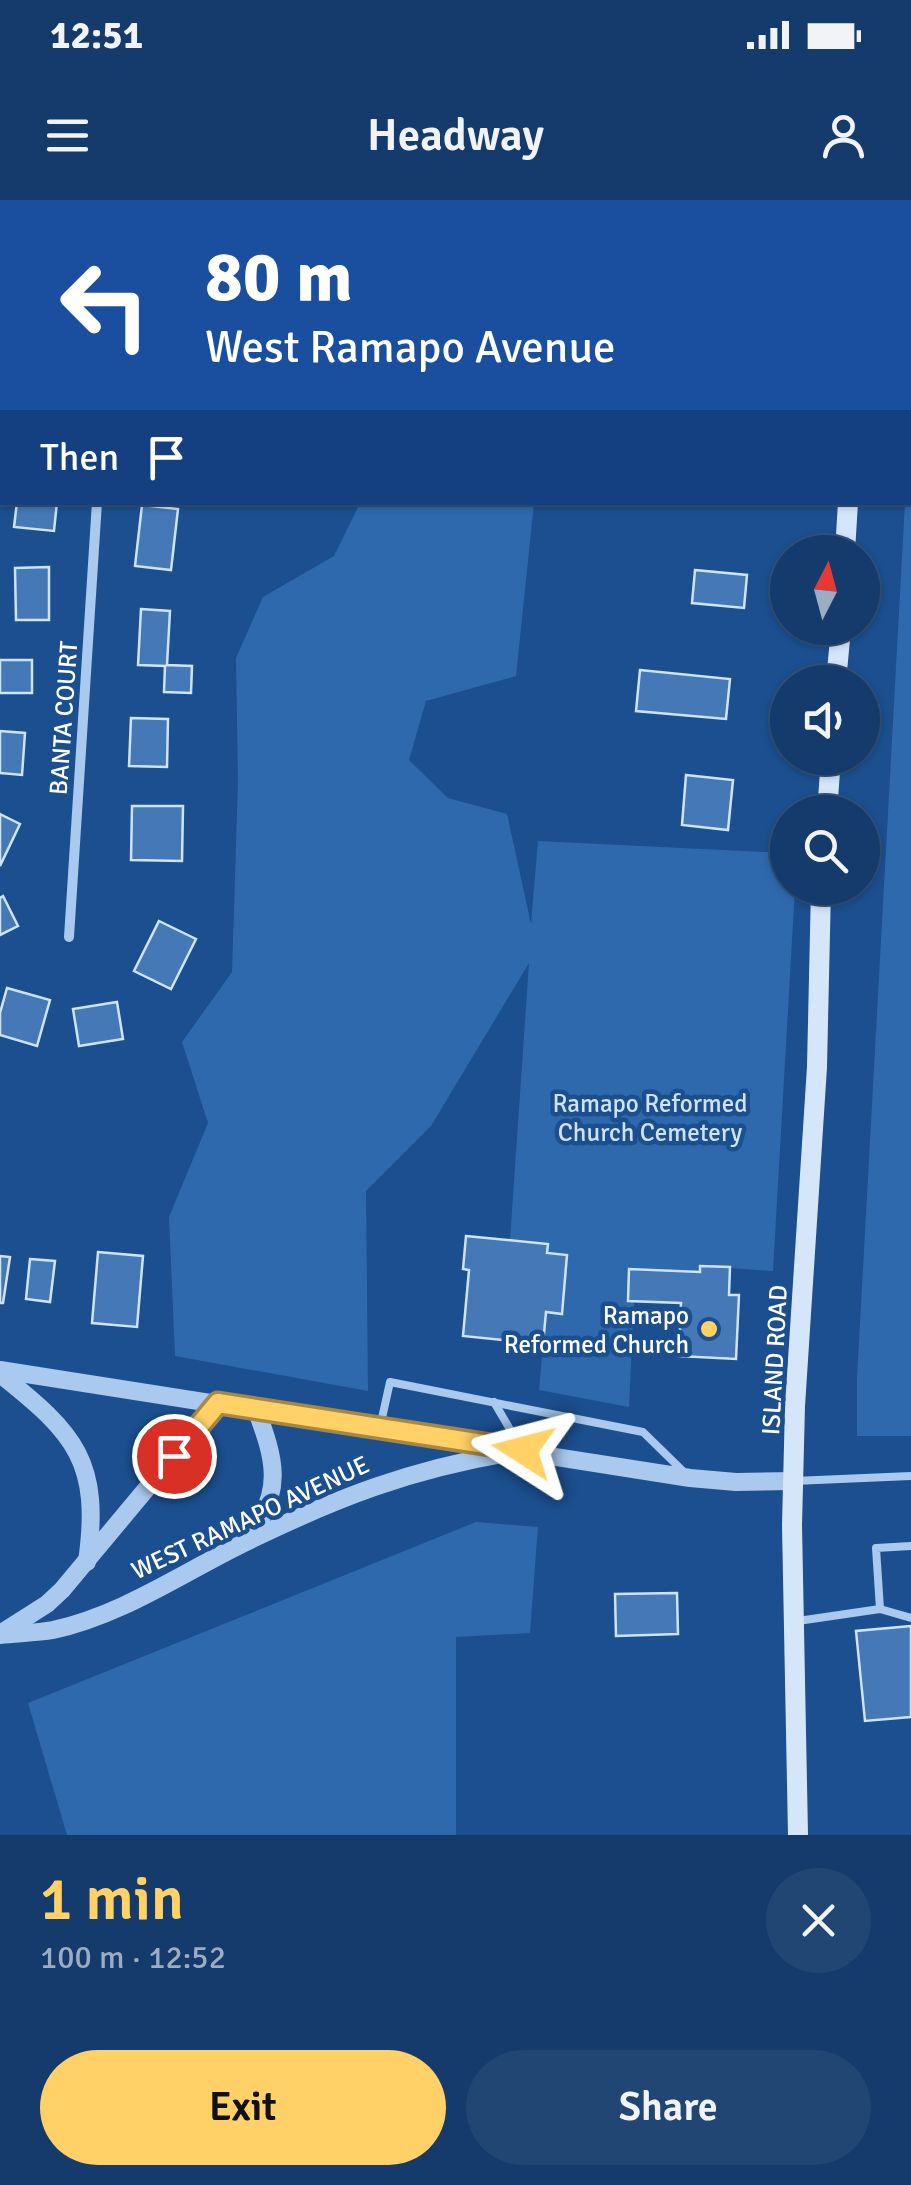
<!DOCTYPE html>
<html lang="en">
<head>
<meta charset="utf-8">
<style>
  body { margin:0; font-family:Signika,sans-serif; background:#214673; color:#f1f3f6; height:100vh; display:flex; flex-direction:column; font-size:38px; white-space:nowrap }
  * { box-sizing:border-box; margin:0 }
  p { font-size:32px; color:#9dadc1 }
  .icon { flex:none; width:55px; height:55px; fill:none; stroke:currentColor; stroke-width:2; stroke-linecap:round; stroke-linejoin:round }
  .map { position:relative; height:1635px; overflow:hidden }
  .details { display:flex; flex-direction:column; background:#143b6b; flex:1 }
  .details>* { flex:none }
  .banner { position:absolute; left:0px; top:0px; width:912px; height:305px; box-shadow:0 2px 8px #0004,0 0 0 2px #33557e; background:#1a4fa0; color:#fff; overflow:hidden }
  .needle { width:65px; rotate:6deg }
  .controls { position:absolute; left:770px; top:335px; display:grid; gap:20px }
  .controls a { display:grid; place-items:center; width:110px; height:110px; border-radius:50%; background:#143b6b; box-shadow:0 2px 8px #0004,0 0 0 2px #33557e; font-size:50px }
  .pin { position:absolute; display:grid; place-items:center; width:85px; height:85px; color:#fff; margin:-42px; border:5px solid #fff; border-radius:50%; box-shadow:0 2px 10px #0007 }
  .me { position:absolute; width:110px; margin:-55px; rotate:279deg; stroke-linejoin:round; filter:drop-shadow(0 0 8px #0008) }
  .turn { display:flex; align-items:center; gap:35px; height:210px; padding:0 40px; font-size:45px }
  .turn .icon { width:130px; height:130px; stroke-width:2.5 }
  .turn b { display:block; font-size:70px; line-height:85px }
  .then { display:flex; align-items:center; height:95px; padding:0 40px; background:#0003; gap:20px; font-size:38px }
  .round { display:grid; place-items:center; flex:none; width:105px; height:105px; border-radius:52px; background:#214673 }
  .overview { display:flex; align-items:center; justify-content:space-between; height:170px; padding:0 40px }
  h1 { font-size:60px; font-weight:600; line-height:75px; color:#ffd166 }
  .primary-button { display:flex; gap:20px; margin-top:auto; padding:20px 40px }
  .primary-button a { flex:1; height:115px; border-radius:60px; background:#ffd166; color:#111; font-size:40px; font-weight:600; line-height:115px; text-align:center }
  .primary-button a+a { background:#214673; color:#f1f3f6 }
  .status { display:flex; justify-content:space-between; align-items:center; height:70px; padding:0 50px; background:#143b6b; direction:ltr }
  .status svg { height:28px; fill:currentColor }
  header { display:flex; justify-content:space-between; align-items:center; height:130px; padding:0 40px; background:#143b6b; font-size:45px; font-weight:600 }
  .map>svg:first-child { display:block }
  .green { fill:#2e69ad }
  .building { fill:#4478b7; stroke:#cfe3fa; stroke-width:2.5 }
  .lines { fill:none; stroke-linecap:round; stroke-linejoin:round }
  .service { stroke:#a9c9ee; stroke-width:8 }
  .minor { stroke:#a9c9ee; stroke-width:10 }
  .tertiary { stroke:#a9c9ee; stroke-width:18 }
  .secondary { stroke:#d6e6fa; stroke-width:20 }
  .route-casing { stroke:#a68842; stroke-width:25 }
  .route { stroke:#ffd166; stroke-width:18 }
  .poi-dot { fill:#ffd166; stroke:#1b4f8f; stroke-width:4 }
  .labels { text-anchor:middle; stroke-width:9; stroke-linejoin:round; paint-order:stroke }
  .street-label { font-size:25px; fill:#fff; stroke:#1b4f8f }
  .park-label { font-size:25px; fill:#cfe3fa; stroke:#1b4f8f }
  .poi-label { font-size:25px; fill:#fff; stroke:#1b4f8f; text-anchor:end }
</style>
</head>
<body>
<div class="status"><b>12:51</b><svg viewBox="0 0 49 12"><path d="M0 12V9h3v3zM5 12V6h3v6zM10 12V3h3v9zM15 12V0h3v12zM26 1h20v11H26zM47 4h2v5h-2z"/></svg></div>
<header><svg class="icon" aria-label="menu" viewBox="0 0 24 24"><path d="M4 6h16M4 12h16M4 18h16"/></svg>Headway<svg class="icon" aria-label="person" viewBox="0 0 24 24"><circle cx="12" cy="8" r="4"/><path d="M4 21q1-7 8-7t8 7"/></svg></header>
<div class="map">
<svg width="911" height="1635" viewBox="0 0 911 1635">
  <rect width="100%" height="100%" fill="#1b4f8f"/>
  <!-- green -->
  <g class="green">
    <path d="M911 201V1236H857V1178L905 303 910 302Z"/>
    <path d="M360 303H534L516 476 426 501 409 560 448 598 507 614 531 724 538 641 787 653 788 688H795L773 1071 701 1066 700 1072 629 1069 628 1100 634 1101 629 1207 539 1190 546 1112 562 1113 567 1056 547 1053V1044L510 1040 529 763 431 926 366 991 368 1191 175 1156 169 1017 208 923 182 842 232 772 238 582 236 458 263 397 334 356Z"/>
    <path d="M476 1322 538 1327 530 1433 456 1437V1635H67L28 1503Z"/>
  </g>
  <!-- building -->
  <g class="building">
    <path d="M17 302H57L54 331 14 327Z"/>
    <path d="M142 305 178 309 171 370 135 366Z"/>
    <path d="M49 367V420H16L15 368Z"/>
    <path d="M695 370 747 375 744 408 692 403Z"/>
    <path d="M141 409 170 411 167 465 192 466 191 493 164 492 165 466 138 465Z"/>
    <rect x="0" y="460" width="32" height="33"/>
    <path d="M640 470 730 479 726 519 636 511Z"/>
    <path d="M131 518 168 519 167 567 129 566Z"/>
    <path d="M0 531 25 533 22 575 0 573Z"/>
    <path d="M686 575 733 580 728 630 682 625Z"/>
    <path d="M132 606H183L182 661 131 660Z"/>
    <path d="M0 614 20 624 0 666Z"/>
    <path d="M3 696 18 726 0 735V698Z"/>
    <path d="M159 721 196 739 171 789 134 771Z"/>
    <path d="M7 788 50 800 37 846 0 835V813Z"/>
    <path d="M117 802 123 839 79 846 73 809Z"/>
    <path d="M466 1036 548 1044 547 1053 567 1055 562 1114 546 1112 543 1144 463 1136 469 1070 463 1069Z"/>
    <path d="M98 1052 143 1056 137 1127 92 1123Z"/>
    <path d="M0 1056 10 1057 3 1103H0Z"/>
    <path d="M30 1059 55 1061 50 1102 26 1099Z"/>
    <path d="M700 1066 730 1067 729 1095H739L736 1159 679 1156 681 1103 628 1101 629 1069 700 1072Z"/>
    <path d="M677 1393 678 1434 616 1436 615 1394Z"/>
    <path d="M911 1426V1517L865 1521 856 1431Z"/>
  </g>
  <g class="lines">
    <!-- service -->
    <g class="service">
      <path d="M494 1202 522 1250"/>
      <path d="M380 1227 390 1182 643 1232 687 1275"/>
      <path d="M794 1281 911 1276"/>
      <path d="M880 1409 876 1348 911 1346"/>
      <path d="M798 1421 880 1409 911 1418"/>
    </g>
    <!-- minor -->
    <g class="minor">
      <path d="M0 78 2 80"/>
      <path d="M69 737 97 302"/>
    </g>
    <!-- tertiary -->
    <g class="tertiary">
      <path d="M0 1170 690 1278 736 1282 794 1281"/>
      <path d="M0 1174C76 1234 101 1262 87 1362"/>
      <path d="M249 1338C284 1290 275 1260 256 1209"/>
      <path d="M0 1434 47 1404 62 1390 218 1203"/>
      <path d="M0 1435C17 1433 36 1433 53 1430 123 1415 185 1371 248 1341 339 1297 409 1270 508 1253"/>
    </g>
    <!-- secondary -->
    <g class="secondary">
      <path d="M866 2V0"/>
      <path d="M845 352 848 302"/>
      <path d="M836 482 841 428"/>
      <path d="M827 612 831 558"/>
      <path d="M798 1635 792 1325 795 1206 817 867 821 688"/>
    </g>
  </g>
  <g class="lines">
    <!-- route casing -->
    <g class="route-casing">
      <path id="route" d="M174 1256 218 1203 523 1250"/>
    </g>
    <!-- route -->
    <use href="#route" class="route"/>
  </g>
  <!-- markers -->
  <circle class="poi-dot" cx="709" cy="1129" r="10"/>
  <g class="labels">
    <!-- street labels -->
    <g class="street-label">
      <text transform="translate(63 518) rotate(-86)" y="9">BANTA COURT</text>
      <text transform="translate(774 1160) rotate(-87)" y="9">ISLAND ROAD</text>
      <text transform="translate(250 1317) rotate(-25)" y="9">WEST RAMAPO AVENUE</text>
    </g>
    <!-- park labels -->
    <g class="park-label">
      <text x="650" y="912">Ramapo Reformed<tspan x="650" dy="29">Church Cemetery</tspan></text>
    </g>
    <!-- poi labels -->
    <g class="poi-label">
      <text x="689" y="1124">Ramapo<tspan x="689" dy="29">Reformed Church</tspan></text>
    </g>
  </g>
</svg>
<div class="controls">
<a><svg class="needle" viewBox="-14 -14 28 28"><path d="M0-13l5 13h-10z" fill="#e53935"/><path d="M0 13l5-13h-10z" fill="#9dadc1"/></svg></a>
<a><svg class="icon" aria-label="sound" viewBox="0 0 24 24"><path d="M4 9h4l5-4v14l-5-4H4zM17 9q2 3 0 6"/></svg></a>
<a><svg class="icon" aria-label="search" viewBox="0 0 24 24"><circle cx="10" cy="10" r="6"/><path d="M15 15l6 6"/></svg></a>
</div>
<div class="pin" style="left:174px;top:1256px;background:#d93025"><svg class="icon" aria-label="arrive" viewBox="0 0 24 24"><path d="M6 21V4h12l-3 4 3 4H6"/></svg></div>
<svg class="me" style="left:523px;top:1250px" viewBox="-20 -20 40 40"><path d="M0-17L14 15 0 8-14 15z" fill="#ffd166" stroke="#fff" stroke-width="4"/></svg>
<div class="banner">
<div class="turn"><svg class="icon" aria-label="left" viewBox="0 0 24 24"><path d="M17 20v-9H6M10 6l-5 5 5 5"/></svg><div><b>80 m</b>West Ramapo Avenue</div></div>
<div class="then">Then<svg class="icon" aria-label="arrive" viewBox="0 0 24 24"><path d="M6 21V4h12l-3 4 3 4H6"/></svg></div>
</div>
</div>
<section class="details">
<div class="overview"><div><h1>1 min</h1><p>100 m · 12:52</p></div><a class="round"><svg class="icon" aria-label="close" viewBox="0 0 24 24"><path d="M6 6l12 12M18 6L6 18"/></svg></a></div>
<div class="primary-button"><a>Exit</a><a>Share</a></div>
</section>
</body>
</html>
